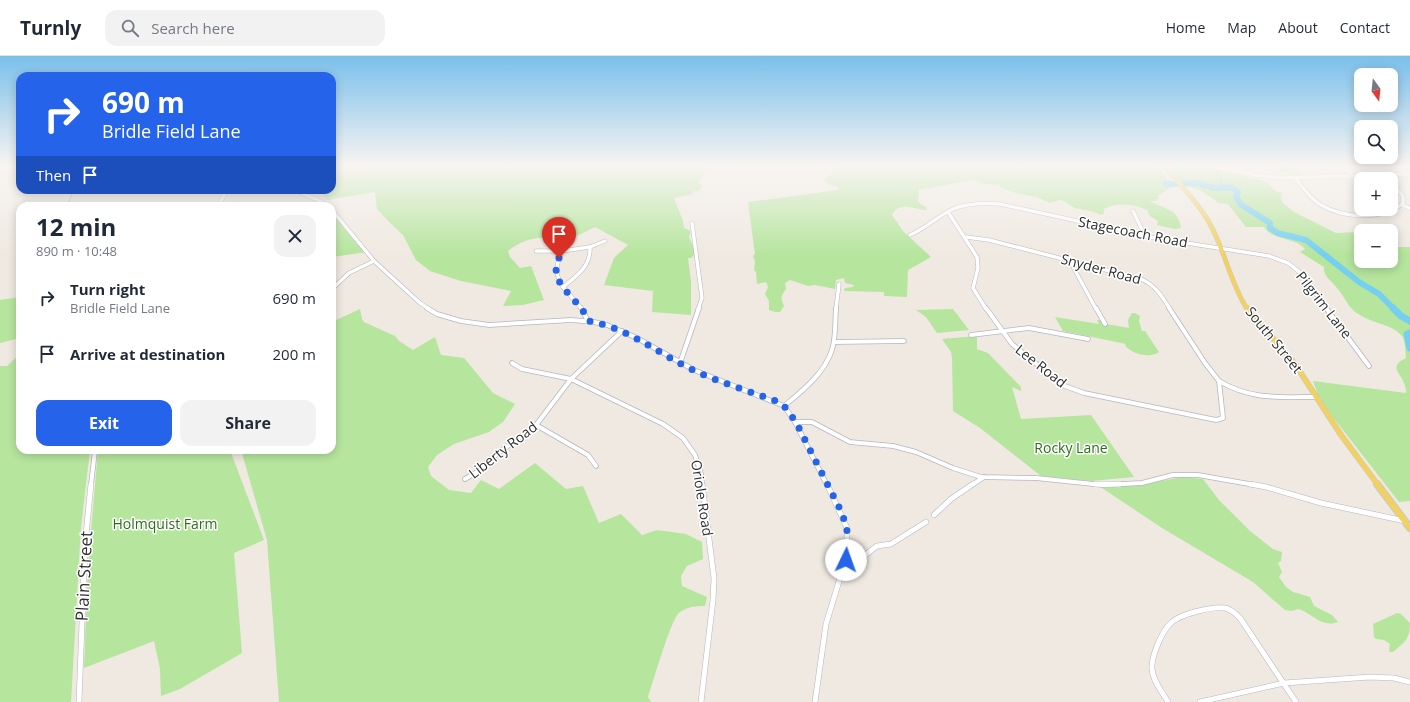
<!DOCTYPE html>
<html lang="en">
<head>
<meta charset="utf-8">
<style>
  body { margin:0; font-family:"Open Sans",sans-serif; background:#f2f2f3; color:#1f2937; height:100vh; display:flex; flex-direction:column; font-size:15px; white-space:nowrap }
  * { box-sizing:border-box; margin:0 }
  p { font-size:13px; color:#747a83 }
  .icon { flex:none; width:22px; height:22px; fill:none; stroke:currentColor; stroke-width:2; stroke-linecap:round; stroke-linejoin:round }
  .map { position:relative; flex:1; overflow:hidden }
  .details { position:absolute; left:16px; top:146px; width:320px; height:252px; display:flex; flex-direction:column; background:#fff; border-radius:12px; box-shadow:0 2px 10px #0003 }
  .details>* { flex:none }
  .guide { position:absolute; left:16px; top:16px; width:320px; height:122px; border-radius:12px; box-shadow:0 2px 10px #0003; background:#2563eb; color:#fff; overflow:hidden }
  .needle { width:26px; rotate:165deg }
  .controls { position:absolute; left:1354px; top:12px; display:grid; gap:8px }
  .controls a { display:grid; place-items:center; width:44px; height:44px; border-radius:8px; background:#fff; box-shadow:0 2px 10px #0003; font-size:20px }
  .pin { position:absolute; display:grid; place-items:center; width:34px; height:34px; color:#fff; margin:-41px -17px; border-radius:50% 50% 50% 0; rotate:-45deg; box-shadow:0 0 4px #0007 }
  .pin .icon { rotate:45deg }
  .me { position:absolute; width:44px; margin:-22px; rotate:3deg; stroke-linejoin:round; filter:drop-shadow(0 0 3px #0008) }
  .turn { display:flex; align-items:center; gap:14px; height:84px; padding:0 20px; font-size:18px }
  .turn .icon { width:52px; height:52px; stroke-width:2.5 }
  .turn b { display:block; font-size:28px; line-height:34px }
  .then { display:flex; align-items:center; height:38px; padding:0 20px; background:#0003; gap:8px; font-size:15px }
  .round { display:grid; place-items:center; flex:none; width:42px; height:42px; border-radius:12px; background:#f2f2f3 }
  .headline { display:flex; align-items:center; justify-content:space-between; height:68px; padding:0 20px }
  h1 { font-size:24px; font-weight:700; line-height:30px }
  .action { display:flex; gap:8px; margin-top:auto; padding:8px 20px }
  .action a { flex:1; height:46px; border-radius:12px; background:#2563eb; color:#fff; font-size:16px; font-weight:700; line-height:46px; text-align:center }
  .action a+a { background:#f2f2f3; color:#1f2937 }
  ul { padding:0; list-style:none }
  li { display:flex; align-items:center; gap:12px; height:56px; padding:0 20px }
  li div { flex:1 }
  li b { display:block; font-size:15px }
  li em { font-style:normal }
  header { display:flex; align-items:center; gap:24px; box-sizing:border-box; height:56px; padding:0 20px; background:#fff; border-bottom:1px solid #e0e1e3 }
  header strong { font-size:19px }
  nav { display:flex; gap:22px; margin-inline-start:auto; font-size:14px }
  .search { width:280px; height:36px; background:#f2f2f3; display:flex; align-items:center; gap:10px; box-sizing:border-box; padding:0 14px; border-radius:12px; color:#747a83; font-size:15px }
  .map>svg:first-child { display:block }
  .green { fill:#b6e59e }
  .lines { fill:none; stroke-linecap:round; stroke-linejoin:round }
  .stream { stroke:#75cff0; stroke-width:1 }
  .river-far1 { stroke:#75cff0; stroke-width:6 }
  .river { stroke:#75cff0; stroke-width:7 }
  .minor-far2-casing { stroke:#b4b7c1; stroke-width:4.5 }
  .minor-far1-casing { stroke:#b4b7c1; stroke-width:5.5 }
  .minor-casing { stroke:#b4b7c1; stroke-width:6 }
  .major-far2-casing { stroke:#c9c9c9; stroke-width:5 }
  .major-far1-casing { stroke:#c9c9c9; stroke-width:6 }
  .major-casing { stroke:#c9c9c9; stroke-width:8 }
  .minor-far2 { stroke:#fff; stroke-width:3.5 }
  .minor-far1 { stroke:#fff; stroke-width:4 }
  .minor { stroke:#fff; stroke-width:5 }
  .major-far2 { stroke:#f2d163; stroke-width:4 }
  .major-far1 { stroke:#f2d163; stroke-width:5 }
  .major { stroke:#f2d163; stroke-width:6 }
  .route { stroke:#2563eb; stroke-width:7; stroke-dasharray:0 12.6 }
  .labels { text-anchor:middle; stroke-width:3; stroke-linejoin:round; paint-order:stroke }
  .street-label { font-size:14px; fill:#2e2e2e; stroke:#fff }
  .park-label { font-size:14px; fill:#2c6e1b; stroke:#fff }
  .near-street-label { font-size:17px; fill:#2e2e2e; stroke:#fff }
</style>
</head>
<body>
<header>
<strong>Turnly</strong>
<div class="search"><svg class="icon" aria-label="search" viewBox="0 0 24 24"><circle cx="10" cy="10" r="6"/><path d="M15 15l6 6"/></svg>Search here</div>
<nav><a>Home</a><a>Map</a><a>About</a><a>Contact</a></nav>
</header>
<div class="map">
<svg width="1410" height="646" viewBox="0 0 1410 646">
  <rect width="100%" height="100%" fill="#efe9e1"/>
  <!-- green -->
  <g class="green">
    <path d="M332 109H708L699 126 702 131 699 135H694L692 138 674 142 683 165 684 172 691 175 689 181 696 197 691 202H688L691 226V259L652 256 653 235 604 229 614 202 628 189 595 171C588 174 579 180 571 181 545 183 531 177 508 195L510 201 520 212 531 210 544 244 523 249 503 250 511 235 461 225 430 215 416 204 403 179 388 165 377 153 375 136 327 144 322 138 314 137V134H332Z"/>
    <path d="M840 109H1158L1159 113 1166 120 1167 123 1176 129H1169L1173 130 1158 140 1159 143H1156L1157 145H1150C1164 154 1178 151 1181 172L1175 173 1157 169 1158 165 1150 160 1147 154C1135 148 1115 146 1104 153V157L1102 159C1097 158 1094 155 1089 155 1080 153 1072 153 1065 145L1060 144 1050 147 1036 141 1016 137 1002 132 999 129 984 128 974 124 918 134 919 136 918 146 926 151 927 154C915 154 899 144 892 159L903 175 931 201 908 214 907 241 884 240V236L845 235 844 234 845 232 853 231 854 229 845 227 844 222 836 224 835 233 815 229 808 230 790 224 785 227 786 233C781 240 780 242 784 250L780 256H775L769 254V245L765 238 768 231 766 226 757 228 756 216 754 214 755 205 753 200 755 198 748 146 838 134 839 132 824 126 825 123 834 116 830 111Z"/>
    <path d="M1269 109H1293L1299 114 1306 119 1305 120C1292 120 1280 115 1269 109Z"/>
    <path d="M1179 111 1221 112 1222 114 1261 124 1267 126 1275 135 1282 137 1281 142 1283 147 1294 156 1336 177 1361 176V205H1391V190L1392 191H1410V445L1399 446 1329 356 1318 339 1313 325 1406 337C1407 319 1384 313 1406 302 1405 296 1406 284 1401 279 1391 268 1372 267 1360 259 1348 253 1345 240 1336 231 1331 225 1323 219 1324 211L1300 196 1305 193C1295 181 1273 185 1264 171H1246L1228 148 1219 147 1200 134 1183 129 1170 115 1172 112Z"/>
    <path d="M338 163 353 183 367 196 332 201V165Z"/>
    <path d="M20 241V282L0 287V244Z"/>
    <path d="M360 253 362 263 364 266 395 280 399 285 413 294 435 281 441 299 464 302 493 337 515 348 503 366 489 376 454 388 437 399 428 411 431 420 449 434 471 437 481 424 499 433 535 407 566 433 583 430 599 467 621 458 642 479 657 474 686 478 702 486 703 503 687 510 681 520 682 530 707 541 705 550C695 550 686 551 679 557 671 563 653 627 648 641L651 646H279L267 484 241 394H332V266Z"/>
    <path d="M953 253 969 274 937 277 926 261 916 254Z"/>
    <path d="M1132 257H1135L1140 260 1139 265 1142 275H1145L1159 296C1150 303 1131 298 1125 289L1126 288 1063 275 1055 261 1099 268 1097 264H1104L1106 268 1129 272 1128 264Z"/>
    <path d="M977 280V293L988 297 1021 331V335L1012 331 1021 363 1091 359 1134 421 1091 425 1041 420 980 372 953 355 952 302 951 296 942 283Z"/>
    <path d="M20 298V394H90L81 471 71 646H0V310H7Z"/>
    <path d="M98 394H230L264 484 234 497 242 597 180 633 161 640 160 613 154 585 84 612 88 510Z"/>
    <path d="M1182 421 1203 423 1219 444 1250 475 1273 493 1282 496 1281 505 1278 507 1282 516 1279 521 1286 531 1293 536 1310 541 1314 550 1332 559 1338 566C1322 572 1314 559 1299 553L1291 555 1285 554 1253 526 1162 472 1102 432 1146 428Z"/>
    <path d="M1397 557 1401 558 1410 567C1410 583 1405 586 1393 596H1390L1389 594 1390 588 1384 584 1376 583 1374 581 1373 568Z"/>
  </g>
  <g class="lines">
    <!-- stream -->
    <g class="stream">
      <path d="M1214 112 1221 122V128L1228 130"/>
      <path d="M67 150 74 134"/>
    </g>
    <!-- river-far1 -->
    <path class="river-far1" d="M1166 128 1197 127 1215 132 1232 131 1238 136 1236 140 1240 148 1270 167V172L1278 177 1306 184 1359 226 1379 238 1394 253"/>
    <!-- river -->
    <g class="river">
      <path d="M1393 252 1401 260 1410 265"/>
      <path d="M1410 277 1407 278 1410 292"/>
    </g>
    <!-- minor-far2 casing -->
    <g class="minor-far2-casing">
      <g id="minor-far2">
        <path d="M1208 109 1256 119 1281 122 1410 118"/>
        <path d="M1340 109 1353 120"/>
        <path d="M1295 122C1303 131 1310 143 1321 149 1343 162 1383 165 1403 147V140L1391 126"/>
        <path d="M294 134 320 145 327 150"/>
        <path d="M27 146 29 150"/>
        <path d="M1402 149 1410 152"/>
        <path d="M218 150 227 134"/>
        <path d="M332 154 374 205 420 247 429 253"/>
        <path d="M1133 155 1145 180"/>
        <path d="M948 156 977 201 978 212 973 232 986 253"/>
        <path d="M692 167 702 242 698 253"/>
        <path d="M910 179C926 172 938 160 953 153 968 147 984 147 1000 148L1155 182 1269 200 1288 207 1302 218 1327 253"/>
        <path d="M966 181 989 184 1141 223C1155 229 1162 240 1170 253"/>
        <path d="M590 191 605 185"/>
        <path d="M590 191C591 210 577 220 563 231 554 218 556 209 562 195Z"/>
        <path d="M536 195H562"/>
        <path d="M1070 205 1096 253"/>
        <path d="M563 231 582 253"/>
        <path d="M332 233 349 217 374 205"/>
        <path d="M836 253 839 228"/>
      </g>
    </g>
    <!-- minor-far1 casing -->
    <g class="minor-far1-casing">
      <g id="minor-far1">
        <path d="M427 252 437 258 461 265 489 269 571 264 594 266 607 269 637 282 694 314 784 350 795 366 827 429"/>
        <path d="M581 252 588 265"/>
        <path d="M986 252 1012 288 1062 329 1084 337 1216 364 1223 362 1219 325 1205 307 1169 252"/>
        <path d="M1096 252 1105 268"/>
        <path d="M1326 252 1369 310"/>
        <path d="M971 279 1029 272 1088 283"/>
        <path d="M834 286 904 285"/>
        <path d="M512 307 522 313 571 323 663 368 683 382 695 399 701 418 702 429"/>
        <path d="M680 307 699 252"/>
        <path d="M1219 325C1251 344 1280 341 1315 341"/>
        <path d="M784 350C802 335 824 318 832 294 836 281 835 266 836 252"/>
        <path d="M795 366H812L850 386 893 390 916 396 953 412 981 421 1036 422 1103 429 1142 427 1173 419H1198L1255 429"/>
        <path d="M536 369 588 399 596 410"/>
        <path d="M465 423 477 416 493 401 536 369 571 323 622 275"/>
        <path d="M91 429 95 394"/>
        <path d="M972 429 984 421"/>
      </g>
    </g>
    <!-- minor casing -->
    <g class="minor-casing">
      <g id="minor">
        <path d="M1095 428H1120"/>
        <path d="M1250 428 1266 431 1321 447 1405 465"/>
        <path d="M934 459 951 443 973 428"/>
        <path d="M846 503H860L877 490 891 488 926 466"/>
        <path d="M79 646 85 489 91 428"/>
        <path d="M701 646 713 544 714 522 702 428"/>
        <path d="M815 646 826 568 847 499V472L827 428"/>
        <path d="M1168 646C1162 636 1153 625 1152 613 1151 601 1162 574 1172 566 1181 558 1213 550 1225 552 1231 553 1236 558 1240 562L1296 646"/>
        <path d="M1200 646 1284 627 1370 621 1394 622 1410 626"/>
      </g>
    </g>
    <!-- major-far2 casing -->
    <g class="major-far2-casing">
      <path id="major-far2" d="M1164 109C1179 128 1198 146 1210 168 1225 195 1230 226 1247 253"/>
    </g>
    <!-- major-far1 casing -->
    <g class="major-far1-casing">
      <path id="major-far1" d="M1247 252 1295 308 1341 379 1378 429"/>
    </g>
    <!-- major casing -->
    <g class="major-casing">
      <path id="major" d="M1377 428 1410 472"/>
    </g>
    <!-- minor-far2 -->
    <use href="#minor-far2" class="minor-far2"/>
    <!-- minor-far1 -->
    <use href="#minor-far1" class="minor-far1"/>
    <!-- minor -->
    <use href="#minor" class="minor"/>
    <!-- major-far2 -->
    <use href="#major-far2" class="major-far2"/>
    <!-- major-far1 -->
    <use href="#major-far1" class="major-far1"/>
    <!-- major -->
    <use href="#major" class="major"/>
  </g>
  <!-- sky -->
  <linearGradient id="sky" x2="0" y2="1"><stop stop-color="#7abfeb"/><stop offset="0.55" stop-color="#f8f5f2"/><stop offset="1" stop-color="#f8f5f2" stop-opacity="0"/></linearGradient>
  <rect width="1410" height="199" fill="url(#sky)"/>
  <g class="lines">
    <!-- route -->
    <path class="route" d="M559 202C546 229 581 242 588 265 627 271 657 297 693 314 719 326 748 335 776 345L784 350 796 366 841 455 847 472 846 504"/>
  </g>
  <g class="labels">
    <!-- street labels -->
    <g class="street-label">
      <text transform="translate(1133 176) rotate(11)" y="5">Stagecoach Road</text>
      <text transform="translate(1101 213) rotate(15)" y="5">Snyder Road</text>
      <text transform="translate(1324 249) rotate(52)" y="5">Pilgrim Lane</text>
      <text transform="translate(1274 284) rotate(51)" y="5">South Street</text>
      <text transform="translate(1041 310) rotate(38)" y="5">Lee Road</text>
      <text transform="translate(503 394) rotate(-38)" y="5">Liberty Road</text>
      <text transform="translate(702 442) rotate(81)" y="5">Oriole Road</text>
    </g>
    <!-- park labels -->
    <g class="park-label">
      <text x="1071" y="397">Rocky Lane</text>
      <text x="165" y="473">Holmquist Farm</text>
    </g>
    <!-- near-street labels -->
    <g class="near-street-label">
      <text transform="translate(84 520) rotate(-87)" y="6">Plain Street</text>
    </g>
  </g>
</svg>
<div class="controls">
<a><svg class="needle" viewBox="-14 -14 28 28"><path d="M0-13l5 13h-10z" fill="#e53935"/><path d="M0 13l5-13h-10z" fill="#747a83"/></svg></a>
<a><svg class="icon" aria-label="search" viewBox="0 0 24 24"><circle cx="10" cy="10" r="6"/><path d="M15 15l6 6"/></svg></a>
<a>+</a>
<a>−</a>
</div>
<div class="pin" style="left:559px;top:202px;background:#d93025"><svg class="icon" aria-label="arrive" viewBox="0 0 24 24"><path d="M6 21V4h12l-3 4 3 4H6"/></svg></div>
<svg class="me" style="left:846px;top:504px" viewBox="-20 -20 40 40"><circle r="19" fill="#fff"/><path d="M0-13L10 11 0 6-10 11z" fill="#2563eb"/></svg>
<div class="guide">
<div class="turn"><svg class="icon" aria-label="right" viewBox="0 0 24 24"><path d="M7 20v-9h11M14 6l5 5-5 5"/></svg><div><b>690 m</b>Bridle Field Lane</div></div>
<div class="then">Then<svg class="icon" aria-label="arrive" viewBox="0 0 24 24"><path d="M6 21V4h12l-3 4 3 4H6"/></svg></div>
</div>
<section class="details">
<div class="headline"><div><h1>12 min</h1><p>890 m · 10:48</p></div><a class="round"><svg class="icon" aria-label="close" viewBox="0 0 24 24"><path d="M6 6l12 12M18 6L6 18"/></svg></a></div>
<ul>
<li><svg class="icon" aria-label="right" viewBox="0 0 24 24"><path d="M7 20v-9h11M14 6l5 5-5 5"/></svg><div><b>Turn right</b><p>Bridle Field Lane</p></div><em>690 m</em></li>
<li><svg class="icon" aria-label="arrive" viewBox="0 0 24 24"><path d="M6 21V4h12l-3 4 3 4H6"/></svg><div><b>Arrive at destination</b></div><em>200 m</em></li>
</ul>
<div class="action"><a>Exit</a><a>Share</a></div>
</section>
</div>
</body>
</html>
